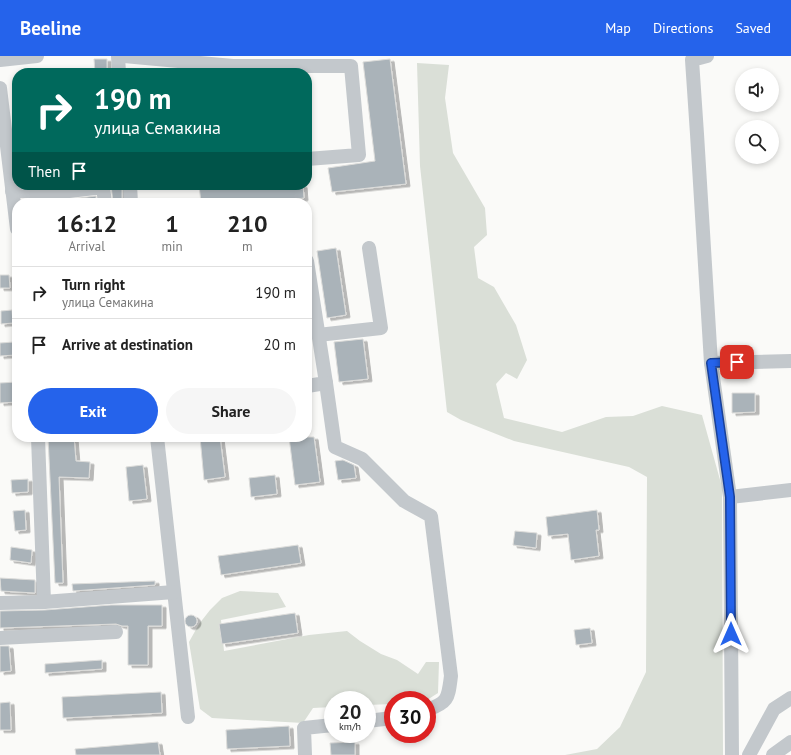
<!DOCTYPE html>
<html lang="en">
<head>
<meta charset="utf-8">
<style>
  body { margin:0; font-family:"PT Sans",sans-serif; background:#f6f6f6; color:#222; height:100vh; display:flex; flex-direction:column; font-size:15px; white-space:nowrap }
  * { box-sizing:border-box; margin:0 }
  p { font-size:13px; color:#767676 }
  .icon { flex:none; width:22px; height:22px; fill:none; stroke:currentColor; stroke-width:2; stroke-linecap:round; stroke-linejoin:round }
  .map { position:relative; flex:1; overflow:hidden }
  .details { position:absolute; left:12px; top:142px; width:300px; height:244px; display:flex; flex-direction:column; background:#fff; border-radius:16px; box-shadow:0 2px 6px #0003 }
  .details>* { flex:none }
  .banner { position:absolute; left:12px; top:12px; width:300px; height:122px; border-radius:16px; box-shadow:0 2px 6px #0003; background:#00695c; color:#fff; overflow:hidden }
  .controls { position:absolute; left:735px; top:12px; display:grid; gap:8px }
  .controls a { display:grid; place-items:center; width:44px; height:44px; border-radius:50%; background:#fff; box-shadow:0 2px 6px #0003; font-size:20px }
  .speed { position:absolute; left:324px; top:635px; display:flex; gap:8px; font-size:20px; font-weight:700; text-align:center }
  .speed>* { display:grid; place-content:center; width:52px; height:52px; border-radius:50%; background:#fff; box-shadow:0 2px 6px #0003; line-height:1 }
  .speed small { font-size:10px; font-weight:400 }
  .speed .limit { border:6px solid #d22; background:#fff; color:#111 }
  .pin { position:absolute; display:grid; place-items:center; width:34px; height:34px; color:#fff; margin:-17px; border-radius:8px; box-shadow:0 2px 6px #0006 }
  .me { position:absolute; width:44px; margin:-22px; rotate:0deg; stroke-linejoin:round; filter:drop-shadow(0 0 3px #0008) }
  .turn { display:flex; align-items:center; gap:14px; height:84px; padding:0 16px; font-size:18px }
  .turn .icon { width:52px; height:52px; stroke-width:2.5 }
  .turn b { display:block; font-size:28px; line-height:34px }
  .then { display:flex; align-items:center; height:38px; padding:0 16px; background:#0003; gap:8px; font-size:15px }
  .eta { display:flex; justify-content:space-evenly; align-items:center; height:68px; text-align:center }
  .eta b { font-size:24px; font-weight:600; line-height:28px }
  .cta { display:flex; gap:8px; margin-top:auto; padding:8px 16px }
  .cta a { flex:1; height:46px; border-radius:24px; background:#2563eb; color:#fff; font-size:16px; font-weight:600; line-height:46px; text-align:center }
  .cta a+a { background:#f6f6f6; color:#222 }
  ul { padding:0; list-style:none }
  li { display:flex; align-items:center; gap:12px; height:52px; padding:0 16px; border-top:1px solid #e0e0e0 }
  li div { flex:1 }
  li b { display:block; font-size:15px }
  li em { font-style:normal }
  header { display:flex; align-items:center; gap:24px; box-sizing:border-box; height:56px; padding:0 20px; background:#2563eb; color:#fff }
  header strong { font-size:19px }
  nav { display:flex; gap:22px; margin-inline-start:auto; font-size:14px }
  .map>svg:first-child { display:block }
  .green { fill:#dadfd7 }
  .building { fill:#aab3b9; stroke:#dcdcda; filter:url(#shadow) }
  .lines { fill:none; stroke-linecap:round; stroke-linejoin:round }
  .minor { stroke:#c3c8cc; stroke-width:14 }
  .route-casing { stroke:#184099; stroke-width:10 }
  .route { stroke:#2563eb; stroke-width:7 }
</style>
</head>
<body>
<header>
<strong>Beeline</strong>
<nav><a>Map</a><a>Directions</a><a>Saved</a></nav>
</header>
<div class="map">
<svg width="791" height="699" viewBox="0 0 791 699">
  <defs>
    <filter id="shadow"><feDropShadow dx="4" dy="2.5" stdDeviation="0" flood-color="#0004"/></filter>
  </defs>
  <rect width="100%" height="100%" fill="#fafaf8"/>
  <!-- green -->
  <g class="green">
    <path d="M417 7 449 9 445 42 453 97 485 152 487 179 474 191 478 222 494 231 516 269 527 304 517 323 506 317 496 328 504 362 562 376 606 361 633 360 662 350 702 359 722 431 723 699H565L597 693 620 671 646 616 647 421 629 411 514 385 461 364 447 356 420 110Z"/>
    <path d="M240 535 278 537 286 551 221 564 224 595 309 579 347 575 360 585 381 598 397 604 418 618 426 606H439L438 637 427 644H393V648L367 649V644H333V651L313 652 303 667 212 662 200 653 189 586 199 568 210 554 222 542Z"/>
  </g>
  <!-- building -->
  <g class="building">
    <path d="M94 3H107V17H95Z"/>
    <path d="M390 3 406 128 332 136 328 112 375 105 363 6Z"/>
    <path d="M111 129H122V147H113Z"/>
    <path d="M199 129H303L304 142 261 147H201Z"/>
    <path d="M96 140V147H72V143Z"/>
    <path d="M336 192 346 259 327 262 317 195Z"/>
    <path d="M0 219H9L10 232H0Z"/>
    <path d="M12 254 13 267 1 268V255Z"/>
    <path d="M363 283 368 323 339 326 334 286Z"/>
    <path d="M14 286 15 299 0 300V287Z"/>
    <path d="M17 326V346L0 347V327Z"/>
    <path d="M732 337H755V356L732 357Z"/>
    <path d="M48 381H74L76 405 90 406 89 422 59 421 63 527H55Z"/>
    <path d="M200 381H220L225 421 204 424Z"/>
    <path d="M289 381H314L320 426 295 429Z"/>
    <path d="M343 404 354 409 356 422 338 424 335 405Z"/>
    <path d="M143 409 147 443 129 445 126 411Z"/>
    <path d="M275 419 277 438 251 441 249 422Z"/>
    <path d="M28 423V436L12 437 11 424Z"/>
    <path d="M25 454 26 474 15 475 13 455Z"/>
    <path d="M597 454 599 474H596L599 500 571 504 568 478 548 480 546 461Z"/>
    <path d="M515 475 537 477 536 492 513 489Z"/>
    <path d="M298 489 301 507 221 519 218 500Z"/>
    <path d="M11 491 32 494 31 507 10 504Z"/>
    <path d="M0 522 35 524V537L1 535Z"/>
    <path d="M155 525V529L73 535 72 528Z"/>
    <path d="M111 549H162V570H148V609H128V570H122L116 568 0 572V555L45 554Z"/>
    <path d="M295 557 298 577 222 588 219 568Z"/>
    <circle cx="191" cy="565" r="6"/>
    <path d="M590 572 592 587 576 589 574 574Z"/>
    <path d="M0 590H9L11 615 0 616Z"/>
    <path d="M102 604V613L45 617V608Z"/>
    <path d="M161 636 162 657 63 662 62 641Z"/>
    <path d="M10 646 11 674H0V647Z"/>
    <path d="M289 670 290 690 227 693 226 674Z"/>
    <path d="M158 686 160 699H76L75 693Z"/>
    <path d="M355 686V699H331L330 687Z"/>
  </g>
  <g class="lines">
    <!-- minor -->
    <g class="minor">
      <path d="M118 0 119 17"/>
      <path d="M124 0 233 10H351L359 99 307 103"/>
      <path d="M707 0 692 4 697 78 711 307 730 441 732 699"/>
      <path d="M0 4 37 0"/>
      <path d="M0 32 17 173"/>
      <path d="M130 129 131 147"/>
      <path d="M12 135H69L103 131 105 147"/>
      <path d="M307 205 326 327 307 330"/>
      <path d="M318 279 381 272 369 192"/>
      <path d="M711 307 791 305"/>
      <path d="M326 327 335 391 362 403 404 445 431 460 451 620C448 642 449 646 427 654"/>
      <path d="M38 381 44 546"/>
      <path d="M157 381 188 661"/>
      <path d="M730 441 791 434"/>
      <path d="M0 547 44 546 174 536"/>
      <path d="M0 582 116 576"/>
      <path d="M367 665 393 662"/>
      <path d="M305 699 304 672 333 669"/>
      <path d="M749 699 774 653 791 642"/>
      <path d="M773 699 791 686"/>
    </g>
  </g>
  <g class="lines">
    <!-- route casing -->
    <g class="route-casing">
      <path id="route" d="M731 578 730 441 711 307 737 306"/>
    </g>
    <!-- route -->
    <use href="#route" class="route"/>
  </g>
</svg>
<div class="controls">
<a><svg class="icon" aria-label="sound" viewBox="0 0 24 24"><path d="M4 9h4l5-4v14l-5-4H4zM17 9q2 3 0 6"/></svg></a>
<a><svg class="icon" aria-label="search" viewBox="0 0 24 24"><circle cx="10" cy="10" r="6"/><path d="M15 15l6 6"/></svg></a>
</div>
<div class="speed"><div>20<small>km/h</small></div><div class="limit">30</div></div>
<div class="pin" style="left:737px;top:306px;background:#d93025"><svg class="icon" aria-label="arrive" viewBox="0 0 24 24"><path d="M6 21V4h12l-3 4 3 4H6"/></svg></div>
<svg class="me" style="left:731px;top:578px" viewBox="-20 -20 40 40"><path d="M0-17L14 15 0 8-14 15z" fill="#2563eb" stroke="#fff" stroke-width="4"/></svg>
<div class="banner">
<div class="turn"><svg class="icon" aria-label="right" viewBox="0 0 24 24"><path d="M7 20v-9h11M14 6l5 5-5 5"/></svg><div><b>190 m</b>улица Семакина</div></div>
<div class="then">Then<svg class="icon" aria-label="arrive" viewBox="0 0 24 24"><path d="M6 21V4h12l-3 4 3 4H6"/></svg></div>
</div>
<section class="details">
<div class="eta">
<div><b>16:12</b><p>Arrival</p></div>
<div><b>1</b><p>min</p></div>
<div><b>210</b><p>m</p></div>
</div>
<ul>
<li><svg class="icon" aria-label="right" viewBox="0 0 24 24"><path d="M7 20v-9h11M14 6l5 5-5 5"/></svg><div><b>Turn right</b><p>улица Семакина</p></div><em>190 m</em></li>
<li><svg class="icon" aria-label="arrive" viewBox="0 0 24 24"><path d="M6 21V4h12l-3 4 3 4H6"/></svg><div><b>Arrive at destination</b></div><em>20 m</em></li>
</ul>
<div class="cta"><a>Exit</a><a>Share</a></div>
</section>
</div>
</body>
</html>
